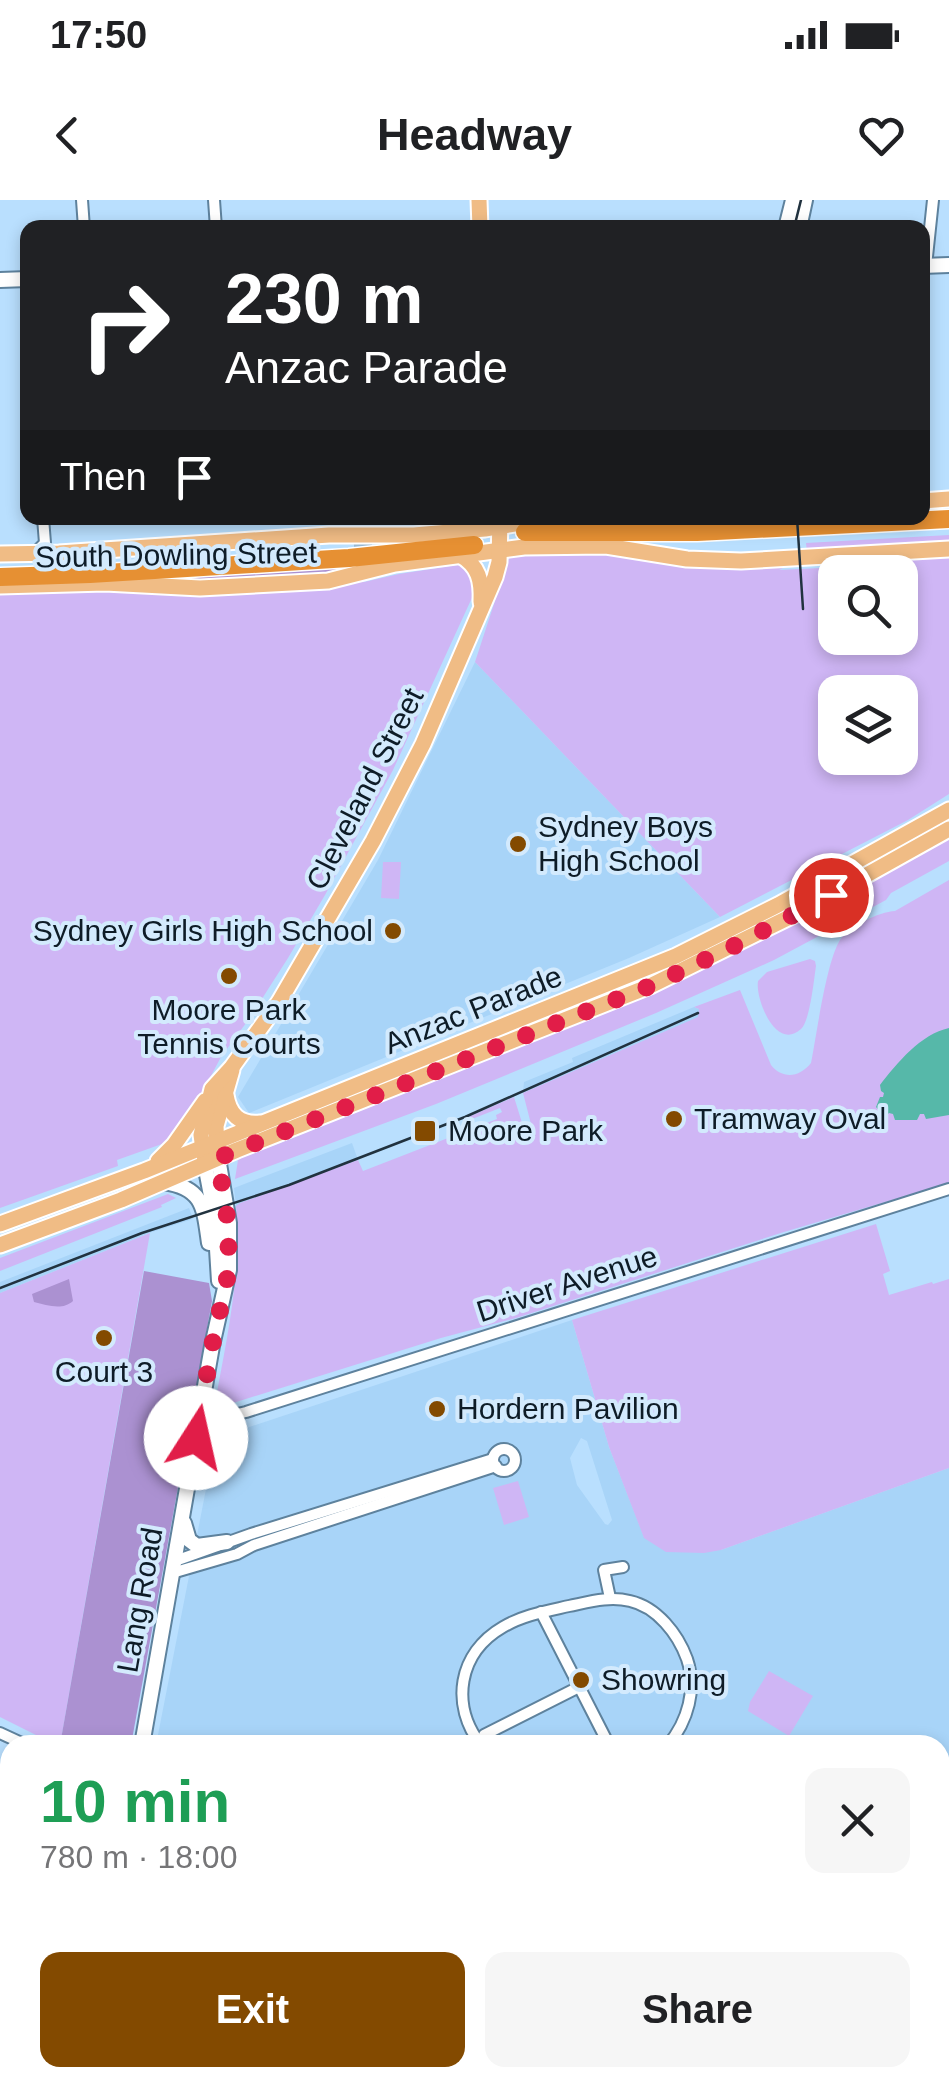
<!DOCTYPE html>
<html lang="en">
<head>
<meta charset="utf-8">
<style>
  body { margin:0; font-family:Helvetica,sans-serif; background:#f6f6f6; color:#202124; height:100vh; display:flex; flex-direction:column; font-size:38px; white-space:nowrap }
  * { box-sizing:border-box; margin:0 }
  p { font-size:32px; color:#757577 }
  .icon { flex:none; width:55px; height:55px; fill:none; stroke:currentColor; stroke-width:2; stroke-linecap:round; stroke-linejoin:round }
  .map { position:relative; flex:1; overflow:hidden }
  .side { position:absolute; left:0px; top:1535px; width:950px; height:352px; display:flex; flex-direction:column; background:#fff; border-radius:30px 30px 0 0; box-shadow:0 5px 15px #0003 }
  .side>* { flex:none }
  .top-card { position:absolute; left:20px; top:20px; width:910px; height:305px; border-radius:20px; box-shadow:0 5px 15px #0003; background:#202124; color:#fff; overflow:hidden }
  .tools { position:absolute; left:818px; top:355px; display:grid; gap:20px }
  .tools a { display:grid; place-items:center; width:100px; height:100px; border-radius:20px; background:#fff; box-shadow:0 5px 15px #0003; font-size:50px }
  .pin { position:absolute; display:grid; place-items:center; width:85px; height:85px; color:#fff; margin:-42px; border:5px solid #fff; border-radius:50%; box-shadow:0 2px 10px #0007 }
  .me { position:absolute; width:110px; margin:-55px; rotate:10deg; stroke-linejoin:round; filter:drop-shadow(0 0 8px #0008) }
  .turn { display:flex; align-items:center; gap:35px; height:210px; padding:0 40px; font-size:45px }
  .turn .icon { width:130px; height:130px; stroke-width:2.5 }
  .turn b { display:block; font-size:70px; line-height:85px }
  .then { display:flex; align-items:center; height:95px; padding:0 40px; background:#0003; gap:20px; font-size:38px }
  .round { display:grid; place-items:center; flex:none; width:105px; height:105px; border-radius:20px; background:#f6f6f6 }
  .summary { display:flex; align-items:center; justify-content:space-between; height:170px; padding:0 40px }
  h1 { font-size:60px; font-weight:800; line-height:75px; color:#1e9e55 }
  .button { display:flex; gap:20px; margin-top:auto; padding:20px 40px }
  .button a { flex:1; height:115px; border-radius:20px; background:#834a00; color:#fff; font-size:40px; font-weight:800; line-height:115px; text-align:center }
  .button a+a { background:#f6f6f6; color:#202124 }
  .status { display:flex; justify-content:space-between; align-items:center; height:70px; padding:0 50px; background:#fff; direction:ltr }
  .status svg { height:28px; fill:currentColor }
  header { display:flex; justify-content:space-between; align-items:center; height:130px; padding:0 40px; background:#fff; font-size:45px; font-weight:800 }
  .map>svg:first-child { display:block }
  .built { fill:#a8d4f8; fill-rule:evenodd }
  .green { fill:#cfb6f5; fill-rule:evenodd }
  .forest { fill:#ab91d1 }
  .water { fill:#56b8a9 }
  .lines { fill:none; stroke-linecap:round; stroke-linejoin:round }
  .highway-tunnel { stroke:#97b8d3; stroke-width:18; stroke-dasharray:18 9; stroke-linecap:butt }
  .street-casing { stroke:#5e829d; stroke-width:14 }
  .secondary-casing { stroke:#5e829d; stroke-width:18 }
  .primary-casing { stroke:#fff; stroke-width:19 }
  .highway-casing { stroke:#fff; stroke-width:21 }
  .street { stroke:#fff; stroke-width:10 }
  .secondary { stroke:#fff; stroke-width:14 }
  .primary { stroke:#f0bc85; stroke-width:15 }
  .highway { stroke:#e69033; stroke-width:18 }
  .tram { stroke:#21323f; stroke-width:2.5 }
  .route { stroke:#e11d48; stroke-width:18; stroke-dasharray:0 32.4 }
  .poi-dot { fill:#834a00; stroke:#d3eafd; stroke-width:4 }
  .labels { text-anchor:middle; stroke-width:8; stroke-linejoin:round; paint-order:stroke }
  .street-label { font-size:30px; fill:#0e1c27; stroke:#d3eafd }
  .poi-label { font-size:30px; fill:#0e1c27; stroke:#d3eafd; text-anchor:start }
</style>
</head>
<body>
<div class="status"><b>17:50</b><svg viewBox="0 0 49 12"><path d="M0 12V9h3v3zM5 12V6h3v6zM10 12V3h3v9zM15 12V0h3v12zM26 1h20v11H26zM47 4h2v5h-2z"/></svg></div>
<header><svg class="icon" aria-label="back" viewBox="0 0 24 24"><path d="M15 5l-7 7 7 7"/></svg>Headway<svg class="icon" aria-label="heart" viewBox="0 0 24 24"><path d="M12 20l-8-8c-3-5 5-10 8-4 3-6 11-1 8 4z"/></svg></header>
<div class="map">
<svg width="949" height="1887" viewBox="0 0 949 1887">
  <rect width="100%" height="100%" fill="#b9dffe"/>
  <!-- built -->
  <g class="built">
    <path d="M475 462 720 717 629 758 249 913 238 897 378 660Z"/>
    <path d="M694 807 699 809V817L523 893 524 882 573 862 572 858Z"/>
    <path d="M352 943 358 960 236 1006 234 988Z"/>
    <path d="M189 1008 193 1019 152 1032 0 1093V1082Z"/>
    <path d="M572 1120 609 1247 644 1337 721 1350 949 1268V1680L940 1693V1545H156L216 1238ZM581 1238 587 1241 612 1320 608 1325 605 1324 577 1285 570 1258Z"/>
  </g>
  <!-- green -->
  <g class="green">
    <path d="M949 335V344L807 352 806 343Z"/>
    <path d="M614 353 692 365 726 368 787 364V366L779 370 842 367 843 360 949 353V594L908 620 720 717 475 462 510 355ZM835 372H900V438H835ZM835 492H900V558H835Z"/>
    <path d="M463 364 466 365 476 389 393 570 325 695 288 758 249 819 221 857 197 902 190 934 117 960 118 966 0 1008V391L123 388 180 395 289 388 350 381 364 382 399 374Z"/>
    <path d="M949 637V661L891 693 886 700 774 760 656 813 436 904 235 979 238 960 248 953 275 945 655 791 805 717 807 720 816 715 815 711Z"/>
    <path d="M383 662H401L399 699 381 698Z"/>
    <path d="M949 680V983L784 1032 516 1118 441 1138 214 1209C226 1141 242 1075 236 1006L240 1003 358 960 363 971 497 919 496 915 502 912 500 908 467 921 466 918 514 897 523 926 531 924 523 893 698 817 699 809 694 807 740 790 771 865C783 880 800 877 811 863 817 833 826 763 840 740 849 726 879 712 895 711Z"/>
    <path d="M810 759 815 761 816 766C814 779 810 821 801 829 776 852 755 799 758 781L767 772Z"/>
    <path d="M168 994 176 998 161 1005 162 1007 0 1071V1058Z"/>
    <path d="M876 1024 890 1071 883 1074 889 1095 932 1082 933 1084 949 1079V1268L721 1350 704 1353 666 1352 644 1338 609 1247 572 1120Z"/>
    <path d="M150 1033 60 1545H56L0 1517V1093Z"/>
    <path d="M518 1281 529 1317 504 1325 493 1288Z"/>
    <path d="M769 1471 813 1496 789 1536 748 1511 750 1502Z"/>
    <path d="M10 1652V1878H281L309 1887H0V1658Z"/>
  </g>
  <!-- forest -->
  <g class="forest">
    <path d="M360 362 361 367C286 381 206 384 131 376Z"/>
    <path d="M144 1071 209 1083 212 1101 131 1545H60Z"/>
    <path d="M69 1079 73 1101C62 1111 47 1105 34 1102L32 1094Z"/>
  </g>
  <!-- water -->
  <g class="water">
    <path d="M949 828V915L926 919 924 914H920L917 920H895L893 914 889 913 885 917 876 907 880 897H883L884 893 881 891 880 885C897 863 921 834 949 828Z"/>
    <path d="M10 1800V1878H43L44 1887H0V1816Z"/>
  </g>
  <g class="lines">
    <!-- highway-tunnel -->
    <path class="highway-tunnel" d="M354 346 423 340"/>
    <!-- street casing -->
    <g class="street-casing">
      <g id="street">
        <path d="M82 0 84 28"/>
        <path d="M214 0 216 28"/>
        <path d="M926 66 933 0"/>
        <path d="M35 353 45 343 43 318"/>
        <path d="M199 1223 246 1212 949 989"/>
        <circle cx="504" cy="1260" r="11"/>
        <path d="M175 1361 251 1334 493 1259"/>
        <path d="M172 1373 237 1354 254 1345 496 1266"/>
        <path d="M610 1398 604 1370 623 1367"/>
        <path d="M541 1412 609 1545"/>
        <path d="M0 1533 26 1545"/>
        <path d="M484 1535 579 1487"/>
        <path d="M481 1545C450 1505 458 1453 503 1427 523 1415 547 1411 569 1406 589 1402 609 1396 630 1401 657 1407 678 1434 687 1459 697 1489 688 1521 668 1545"/>
        <path d="M0 1647 10 1637"/>
        <path d="M940 1716 949 1701"/>
        <path d="M940 1725 949 1731"/>
        <path d="M0 1730 10 1724"/>
        <path d="M940 1861 949 1864"/>
        <path d="M162 1878 169 1887"/>
        <path d="M499 1887 501 1878"/>
        <path d="M913 1887 916 1878"/>
      </g>
    </g>
    <!-- secondary casing -->
    <g class="secondary-casing">
      <g id="secondary">
        <path d="M786 28 793 0"/>
        <path d="M799 28 805 0"/>
        <path d="M922 66 949 65"/>
        <path d="M0 80 28 79"/>
        <path d="M205 964 215 1017 219 1081"/>
        <path d="M164 982C204 988 204 1008 209 1043"/>
        <path d="M184 1323 189 1340 197 1346 227 1342"/>
        <path d="M142 1545 212 1146 229 1070V1023L218 958"/>
        <path d="M305 1878 339 1887"/>
      </g>
    </g>
    <!-- primary casing -->
    <g class="primary-casing">
      <g id="primary">
        <path d="M479 0 480 28"/>
        <path d="M922 301 949 299"/>
        <path d="M0 354 59 353 329 335H414L485 329 527 322 637 318"/>
        <path d="M460 355C479 366 482 381 481 402"/>
        <path d="M0 386 105 383 200 388 328 381 395 364 524 347 606 346 687 359 741 361 949 349"/>
        <path d="M226 895C229 914 239 925 260 923"/>
        <path d="M217 949 216 926 232 870"/>
        <path d="M204 956 201 935 212 889 232 867 279 802 373 641 423 544 495 377 499 362 500 318"/>
        <path d="M158 961 174 945 205 901"/>
        <path d="M0 1024 144 971 676 756 778 705 949 610"/>
        <path d="M0 1045 121 1000 237 950 650 786 804 710 949 629"/>
      </g>
    </g>
    <!-- highway casing -->
    <g class="highway-casing">
      <g id="highway">
        <path d="M525 332H697L949 319"/>
        <path d="M0 377 90 374 349 358 474 345"/>
      </g>
    </g>
    <!-- street -->
    <use href="#street" class="street"/>
    <!-- secondary -->
    <use href="#secondary" class="secondary"/>
    <!-- primary -->
    <use href="#primary" class="primary"/>
    <!-- highway -->
    <use href="#highway" class="highway"/>
    <!-- tram -->
    <g class="tram">
      <path d="M794 28 801 0"/>
      <path d="M797 318 803 409"/>
      <path d="M0 1088 142 1033 289 985 465 917 698 813"/>
    </g>
  </g>
  <g class="lines">
    <!-- route -->
    <path class="route" d="M196 1238 212 1146 229 1070 228 1023 218 958 650 786 734 746 831 695"/>
  </g>
  <!-- markers -->
  <g class="poi-dot">
    <circle cx="518" cy="644" r="10"/>
    <circle cx="393" cy="731" r="10"/>
    <circle cx="229" cy="776" r="10"/>
    <circle cx="674" cy="919" r="10"/>
    <rect x="413" y="919" width="24" height="24" rx="5"/>
    <circle cx="104" cy="1138" r="10"/>
    <circle cx="437" cy="1209" r="10"/>
    <circle cx="581" cy="1480" r="10"/>
  </g>
  <g class="labels">
    <!-- street labels -->
    <g class="street-label">
      <text transform="translate(176 355) rotate(-1)" y="10">South Dowling Street</text>
      <text transform="translate(365 589) rotate(-63)" y="10">Cleveland Street</text>
      <text transform="translate(473 810) rotate(-22)" y="10">Anzac Parade</text>
      <text transform="translate(567 1084) rotate(-18)" y="10">Driver Avenue</text>
      <text transform="translate(140 1400) rotate(-80)" y="10">Lang Road</text>
    </g>
    <!-- poi labels -->
    <g class="poi-label">
      <text x="538" y="637">Sydney Boys<tspan x="538" dy="34">High School</tspan></text>
      <text x="373" y="741" text-anchor="end">Sydney Girls High School</text>
      <text x="229" y="820" text-anchor="middle">Moore Park<tspan x="229" dy="34">Tennis Courts</tspan></text>
      <text x="694" y="929">Tramway Oval</text>
      <text x="448" y="941">Moore Park</text>
      <text x="104" y="1182" text-anchor="middle">Court 3</text>
      <text x="457" y="1219">Hordern Pavilion</text>
      <text x="601" y="1490">Showring</text>
    </g>
  </g>
</svg>
<div class="tools">
<a><svg class="icon" aria-label="search" viewBox="0 0 24 24"><circle cx="10" cy="10" r="6"/><path d="M15 15l6 6"/></svg></a>
<a><svg class="icon" aria-label="layers" viewBox="0 0 24 24"><path d="M12 4l9 5-9 5-9-5zM3 14l9 5 9-5"/></svg></a>
</div>
<div class="pin" style="left:831px;top:695px;background:#d93025"><svg class="icon" aria-label="arrive" viewBox="0 0 24 24"><path d="M6 21V4h12l-3 4 3 4H6"/></svg></div>
<svg class="me" style="left:196px;top:1238px" viewBox="-20 -20 40 40"><circle r="19" fill="#fff"/><path d="M0-13L10 11 0 6-10 11z" fill="#e11d48"/></svg>
<div class="top-card">
<div class="turn"><svg class="icon" aria-label="right" viewBox="0 0 24 24"><path d="M7 20v-9h11M14 6l5 5-5 5"/></svg><div><b>230 m</b>Anzac Parade</div></div>
<div class="then">Then<svg class="icon" aria-label="arrive" viewBox="0 0 24 24"><path d="M6 21V4h12l-3 4 3 4H6"/></svg></div>
</div>
<section class="side">
<div class="summary"><div><h1>10 min</h1><p>780 m · 18:00</p></div><a class="round"><svg class="icon" aria-label="close" viewBox="0 0 24 24"><path d="M6 6l12 12M18 6L6 18"/></svg></a></div>
<div class="button"><a>Exit</a><a>Share</a></div>
</section>
</div>
</body>
</html>
